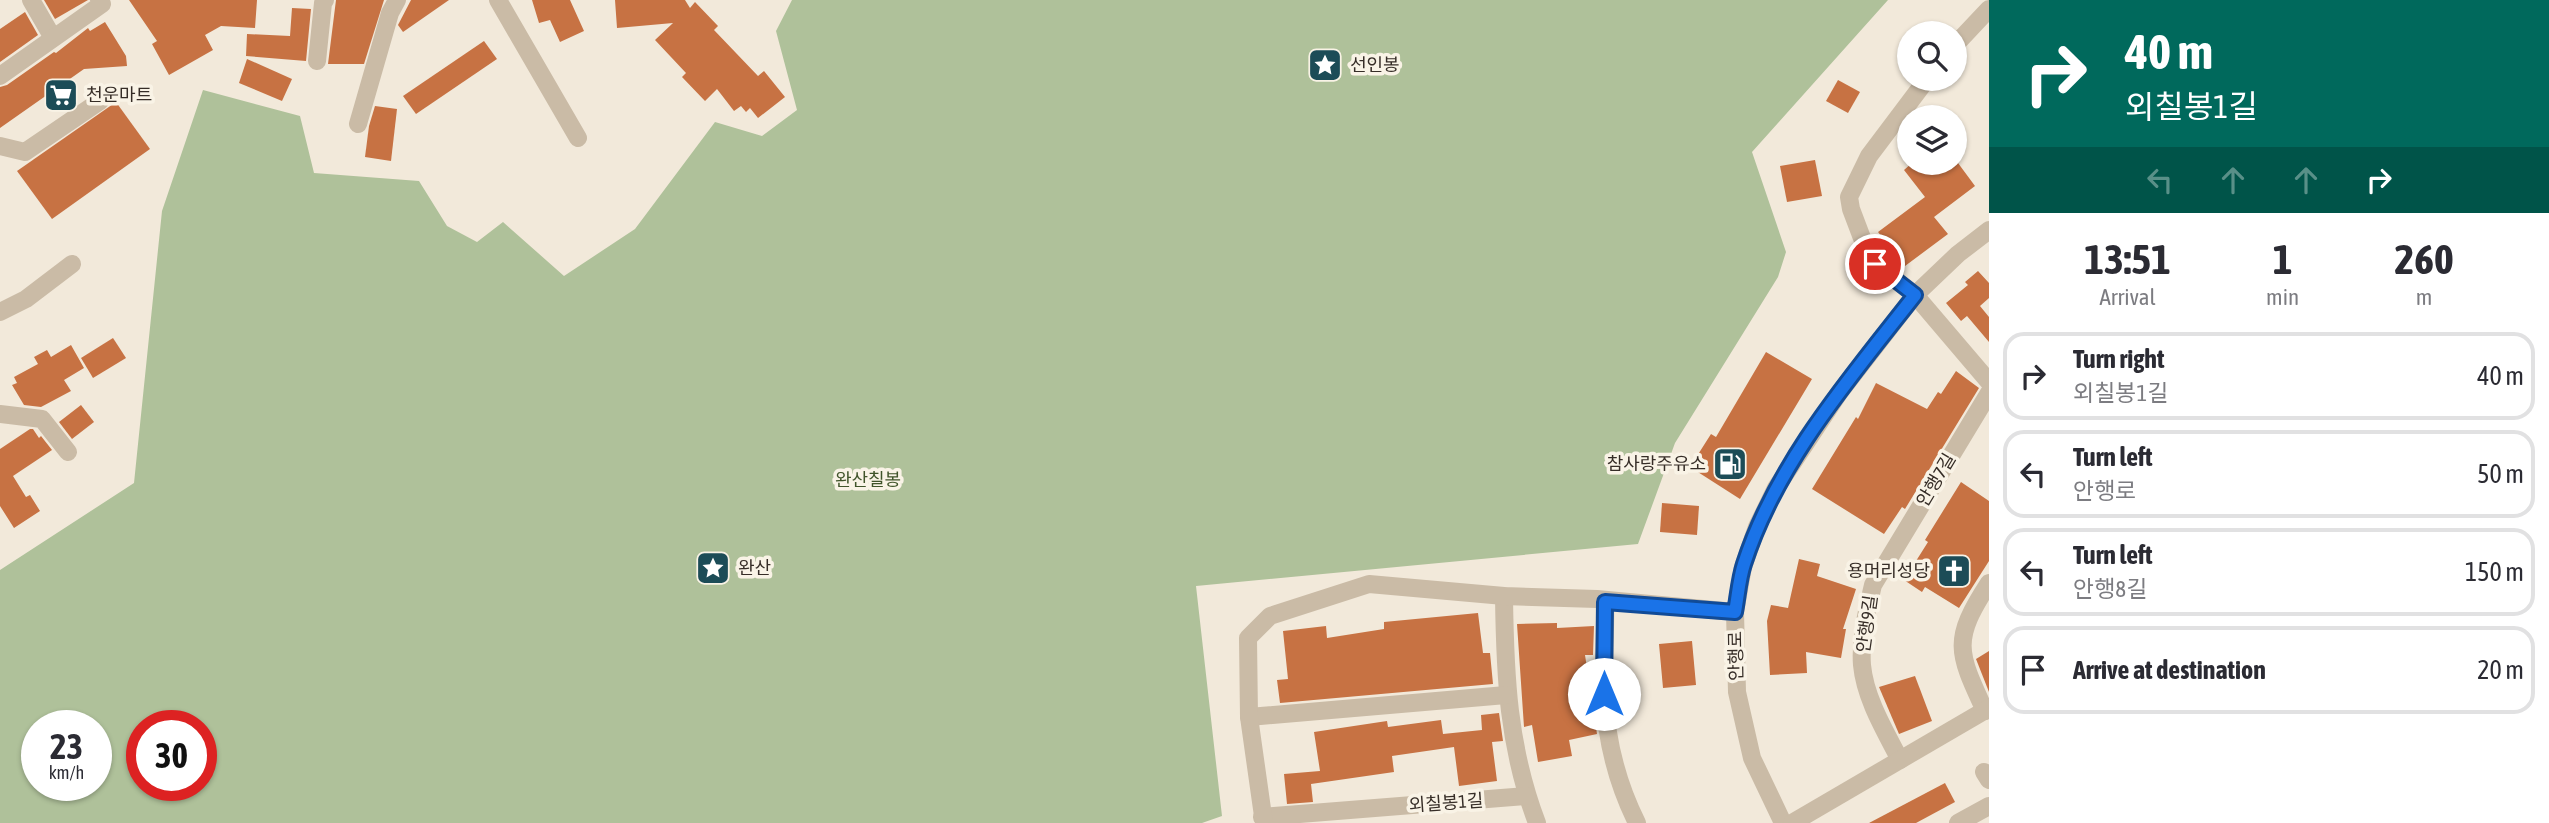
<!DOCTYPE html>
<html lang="en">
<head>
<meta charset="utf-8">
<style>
  body { margin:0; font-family:"Asap Condensed","Noto Sans KR",sans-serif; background:#f7f7f7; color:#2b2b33; height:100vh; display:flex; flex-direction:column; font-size:26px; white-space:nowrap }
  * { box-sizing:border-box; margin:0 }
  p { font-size:23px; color:#7c7c81 }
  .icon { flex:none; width:38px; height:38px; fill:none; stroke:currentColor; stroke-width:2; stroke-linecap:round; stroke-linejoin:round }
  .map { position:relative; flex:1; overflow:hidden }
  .side { display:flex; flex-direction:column; background:#fff; width:560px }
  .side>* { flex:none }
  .top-card { background:#00695c; color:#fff; overflow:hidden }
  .buttons { position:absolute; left:1897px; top:21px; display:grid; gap:14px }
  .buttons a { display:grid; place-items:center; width:70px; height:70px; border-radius:50%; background:#fff; box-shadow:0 2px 5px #0004; font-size:35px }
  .speed { position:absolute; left:21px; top:710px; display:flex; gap:14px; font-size:35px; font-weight:700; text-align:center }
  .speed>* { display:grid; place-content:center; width:91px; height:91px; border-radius:50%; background:#fff; box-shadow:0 2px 5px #0004; line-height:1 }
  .speed small { font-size:18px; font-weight:400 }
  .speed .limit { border:10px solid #d22; background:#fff; color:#111 }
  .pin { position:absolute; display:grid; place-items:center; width:60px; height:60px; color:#fff; margin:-30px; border:4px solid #fff; border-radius:50%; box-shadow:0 2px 7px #0007 }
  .me { position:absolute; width:77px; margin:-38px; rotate:0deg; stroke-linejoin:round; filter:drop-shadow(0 0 5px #0008) }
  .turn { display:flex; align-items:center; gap:24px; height:147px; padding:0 21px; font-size:32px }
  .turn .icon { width:91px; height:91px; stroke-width:2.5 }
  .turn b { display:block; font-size:49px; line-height:60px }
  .lanes { display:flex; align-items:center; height:66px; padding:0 21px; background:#0003; justify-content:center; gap:35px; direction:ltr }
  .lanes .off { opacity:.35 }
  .eta { display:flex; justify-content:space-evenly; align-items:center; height:119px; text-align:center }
  .eta b { font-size:42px; font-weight:700; line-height:49px }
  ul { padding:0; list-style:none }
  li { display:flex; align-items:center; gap:21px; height:88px; margin:0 14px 10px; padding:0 7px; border:4px solid #e1e1e2; border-radius:21px }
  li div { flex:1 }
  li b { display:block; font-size:26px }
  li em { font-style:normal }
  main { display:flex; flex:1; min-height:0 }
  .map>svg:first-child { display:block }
  .green { fill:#afc19a; fill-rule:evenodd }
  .building { fill:#c77243 }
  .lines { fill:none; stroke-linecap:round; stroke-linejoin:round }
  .minor { stroke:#cabba6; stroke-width:18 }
  .route-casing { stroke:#114b97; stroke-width:18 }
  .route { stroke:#1a73e8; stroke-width:12 }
  .labels { text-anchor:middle; stroke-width:7; stroke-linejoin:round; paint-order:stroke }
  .poi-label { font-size:18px; fill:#362d27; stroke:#f9f3e6; text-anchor:start }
  .park-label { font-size:18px; fill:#40542a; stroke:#f9f3e6 }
  .street-label { font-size:18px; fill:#362d27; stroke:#f9f3e6 }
</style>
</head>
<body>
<main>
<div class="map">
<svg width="1989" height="823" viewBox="0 0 1989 823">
  <rect width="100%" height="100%" fill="#f2e9da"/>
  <!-- green -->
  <path class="green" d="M792 0H1888L1752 152 1786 252 1778 277 1675 443 1638 544 1196 586 1222 816 1202 823H0V570L134 483 162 211 203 90 300 116 314 173 419 181 447 226 477 242 503 222 564 276 635 229 715 122 762 136 797 110 776 31ZM37 726H96V786H37ZM142 726H201V786H142Z"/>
  <!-- building -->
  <g class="building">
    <path d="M44 0H88L55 19Z"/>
    <path d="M129 0H257L255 28 221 26 205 35 213 50 169 75 152 44 157 41Z"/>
    <path d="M336 0H384L364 64H328Z"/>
    <path d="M411 0H449L403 32 398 25Z"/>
    <path d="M532 0H570L584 31 560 42 550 20 539 23Z"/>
    <path d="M615 0H685L690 8 695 2 718 26 714 30 758 76 764 71 785 97 758 118 750 108 746 112 741 106 734 111 717 89 705 101 682 77 686 73 655 40 673 23 617 28Z"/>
    <path d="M292 8 311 9 306 61 246 56 247 34 290 36Z"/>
    <path d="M25 12 38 35 0 62V29Z"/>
    <path d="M105 22 126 56 127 66 84 69 0 128V87L7 85 54 52 56 53 88 28 90 31Z"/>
    <path d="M484 41 497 59 416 114 403 96Z"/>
    <path d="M247 59 292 79 282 101 239 83Z"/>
    <path d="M1838 80 1860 92 1848 113 1826 101Z"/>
    <path d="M116 102 150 149 52 219 17 171Z"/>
    <path d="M375 106 397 109 391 161 365 157 369 126Z"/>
    <path d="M1815 160 1822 196 1787 202 1780 166Z"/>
    <path d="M1912 163H1958L1975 186 1934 217 1948 234 1905 266 1878 232 1925 197 1904 170Z"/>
    <path d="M1978 271 1989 283V298L1980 306 1989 317V342L1967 316 1961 321 1946 303 1968 285 1965 282Z"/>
    <path d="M113 338 126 358 93 378 81 358Z"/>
    <path d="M71 345 84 368 64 380 71 391 41 407 24 405 12 385 17 383 14 377 38 364 34 357 47 350 51 357Z"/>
    <path d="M1766 352 1812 379 1740 499 1690 467 1711 434 1716 437Z"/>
    <path d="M1956 371 1979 388 1905 509 1902 507 1884 534 1812 489 1856 417 1858 419 1876 383 1927 409 1938 392 1941 394Z"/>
    <path d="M81 405 94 422 72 439 59 422Z"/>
    <path d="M30 429H33L39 438 41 436 52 450 13 476 26 497 30 495 40 511 14 528 0 506V449Z"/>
    <path d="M1961 482 1989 501V561L1959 608 1925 587 1922 592 1904 580 1928 542 1925 540Z"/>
    <path d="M1662 503 1699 506 1697 535 1660 532Z"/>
    <path d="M1799 559 1820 564 1817 576 1856 589 1843 629H1846L1841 658 1806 652 1807 673 1770 675 1767 621 1771 605 1788 608Z"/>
    <path d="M1478 613 1483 653H1490L1493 684 1280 703 1277 680 1288 679 1283 631 1326 626 1327 638 1384 629V622Z"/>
    <path d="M1557 623V628L1594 626 1593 655H1585L1597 734 1569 740 1572 756 1538 762 1532 725 1524 727 1517 624Z"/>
    <path d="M1692 641 1696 685 1663 688 1659 644Z"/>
    <path d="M1989 651V692L1976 659Z"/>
    <path d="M1915 676 1932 721 1899 734 1879 687Z"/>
    <path d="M1499 713 1503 741 1492 742 1497 781 1459 786 1454 747 1392 756 1394 772 1311 784 1313 802 1287 804 1284 774 1320 771 1314 732 1387 721 1388 727 1441 720 1443 734 1482 730 1481 715Z"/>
    <path d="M1945 783 1955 802 1916 823H1869Z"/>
  </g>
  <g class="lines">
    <!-- minor -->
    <g class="minor">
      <path d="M31 0 53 38"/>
      <path d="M498 0 578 138"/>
      <path d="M1955 45 1989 9"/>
      <path d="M317 61 323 3 325 0"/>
      <path d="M0 76 102 4 99 0"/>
      <path d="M1927 79 1869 156 1849 197 1851 209 1865 246 1875 264 1915 295 1989 382"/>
      <path d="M358 124 390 13 397 0"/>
      <path d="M0 146 25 152 100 101"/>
      <path d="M0 312 26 299 72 264"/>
      <path d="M0 414 42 419 68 452"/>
      <path d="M1504 596C1505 676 1508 747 1537 823"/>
      <path d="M1605 602C1606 632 1603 663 1604 693 1606 738 1617 783 1637 823"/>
      <path d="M1985 711C1957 651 1952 640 1989 583"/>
      <path d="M1249 717 1506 695"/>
      <path d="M1900 760C1885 731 1865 698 1862 665 1860 638 1867 611 1873 585L1989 393"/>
      <path d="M1984 772 1989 780"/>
      <path d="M1262 817 1527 796"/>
      <path d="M1264 823 1249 717 1248 638 1270 616 1369 584 1504 596 1597 599 1735 612"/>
      <path d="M1783 823 1752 758 1737 692 1735 612 1743 567 1757 527 1776 488 1839 393 1915 295 1958 254 1989 230"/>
      <path d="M1792 823 1989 708"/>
      <path d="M1958 823 1989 806"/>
    </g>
  </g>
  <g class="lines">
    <!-- route casing -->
    <g class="route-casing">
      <path id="route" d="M1604 694 1605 602 1735 612C1738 596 1739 579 1744 564 1777 462 1850 378 1915 295L1875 264"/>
    </g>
    <!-- route -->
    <use href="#route" class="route"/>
  </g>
  <!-- icons -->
  <defs>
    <g id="sight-square" transform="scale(1.75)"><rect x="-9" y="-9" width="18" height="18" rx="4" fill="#1c4c57" stroke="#f9f3e6"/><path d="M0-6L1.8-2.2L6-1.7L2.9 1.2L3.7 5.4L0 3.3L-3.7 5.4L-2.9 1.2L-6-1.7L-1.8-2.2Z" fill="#fff"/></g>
    <g id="supermarket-square" transform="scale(1.75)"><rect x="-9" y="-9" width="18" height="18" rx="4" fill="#1c4c57" stroke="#f9f3e6"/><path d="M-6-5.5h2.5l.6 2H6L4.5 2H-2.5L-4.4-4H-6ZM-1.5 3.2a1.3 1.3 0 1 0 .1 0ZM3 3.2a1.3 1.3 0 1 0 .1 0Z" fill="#fff"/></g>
    <g id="fuel-square" transform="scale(1.75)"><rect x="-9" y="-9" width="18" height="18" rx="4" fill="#1c4c57" stroke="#f9f3e6"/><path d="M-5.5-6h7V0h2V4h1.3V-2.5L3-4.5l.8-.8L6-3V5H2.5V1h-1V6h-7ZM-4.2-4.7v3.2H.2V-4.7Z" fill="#fff"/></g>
    <g id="church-square" transform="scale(1.75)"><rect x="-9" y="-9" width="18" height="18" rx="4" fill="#1c4c57" stroke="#f9f3e6"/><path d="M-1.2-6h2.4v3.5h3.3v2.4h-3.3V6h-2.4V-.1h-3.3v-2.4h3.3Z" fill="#fff"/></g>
  </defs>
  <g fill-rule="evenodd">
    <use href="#sight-square" x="1325" y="65"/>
    <use href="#supermarket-square" x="61" y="95"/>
    <use href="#fuel-square" x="1730" y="464"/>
    <use href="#sight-square" x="713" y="568"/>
    <use href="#church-square" x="1954" y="571"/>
  </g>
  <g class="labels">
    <!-- poi labels -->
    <g class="poi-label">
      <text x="1350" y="71">선인봉</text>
      <text x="86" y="101">천운마트</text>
      <text x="1706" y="470" text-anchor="end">참사랑주유소</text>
      <text x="738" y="574">완산</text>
      <text x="1930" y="577" text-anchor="end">용머리성당</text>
    </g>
    <!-- park labels -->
    <g class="park-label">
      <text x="868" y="486">완산칠봉</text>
    </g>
    <!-- street labels -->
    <g class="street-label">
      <text transform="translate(1936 480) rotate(-59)" y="6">안행7길</text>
      <text transform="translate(1867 624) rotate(-82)" y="6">안행9길</text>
      <text transform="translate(1736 656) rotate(-91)" y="6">안행로</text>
      <text transform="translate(1446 803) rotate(-4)" y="6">외칠봉1길</text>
    </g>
  </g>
</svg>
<div class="buttons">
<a><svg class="icon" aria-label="search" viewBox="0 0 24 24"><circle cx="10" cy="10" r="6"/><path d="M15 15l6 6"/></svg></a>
<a><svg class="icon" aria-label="layers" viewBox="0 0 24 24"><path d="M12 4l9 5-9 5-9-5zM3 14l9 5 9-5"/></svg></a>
</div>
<div class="speed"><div>23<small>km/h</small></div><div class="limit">30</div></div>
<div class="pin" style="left:1875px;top:264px;background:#d93025"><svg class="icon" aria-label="arrive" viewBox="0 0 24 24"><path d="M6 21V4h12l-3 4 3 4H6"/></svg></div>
<svg class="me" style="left:1604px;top:694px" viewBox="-20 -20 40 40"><circle r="19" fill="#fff"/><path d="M0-13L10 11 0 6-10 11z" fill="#1a73e8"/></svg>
</div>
<section class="side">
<div class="top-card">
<div class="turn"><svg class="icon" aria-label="right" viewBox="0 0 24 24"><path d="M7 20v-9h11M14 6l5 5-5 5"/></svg><div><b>40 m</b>외칠봉1길</div></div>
<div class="lanes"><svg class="icon off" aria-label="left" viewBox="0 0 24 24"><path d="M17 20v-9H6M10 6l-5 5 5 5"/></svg><svg class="icon off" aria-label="ahead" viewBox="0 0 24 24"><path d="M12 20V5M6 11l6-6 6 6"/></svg><svg class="icon off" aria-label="ahead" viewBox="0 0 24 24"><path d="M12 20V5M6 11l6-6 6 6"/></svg><svg class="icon" aria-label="right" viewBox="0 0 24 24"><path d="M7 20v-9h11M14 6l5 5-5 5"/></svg></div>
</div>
<div class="eta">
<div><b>13:51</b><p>Arrival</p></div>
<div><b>1</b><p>min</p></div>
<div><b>260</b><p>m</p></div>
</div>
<ul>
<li><svg class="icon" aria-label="right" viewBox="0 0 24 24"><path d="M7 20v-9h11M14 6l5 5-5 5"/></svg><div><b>Turn right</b><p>외칠봉1길</p></div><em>40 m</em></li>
<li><svg class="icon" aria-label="left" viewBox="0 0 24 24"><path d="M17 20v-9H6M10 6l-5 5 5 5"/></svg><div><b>Turn left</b><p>안행로</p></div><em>50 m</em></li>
<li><svg class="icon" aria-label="left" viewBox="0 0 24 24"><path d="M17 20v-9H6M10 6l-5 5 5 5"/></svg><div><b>Turn left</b><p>안행8길</p></div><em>150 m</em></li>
<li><svg class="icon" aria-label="arrive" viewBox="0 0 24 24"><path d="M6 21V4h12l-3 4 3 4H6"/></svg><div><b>Arrive at destination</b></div><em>20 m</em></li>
</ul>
</section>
</main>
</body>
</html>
